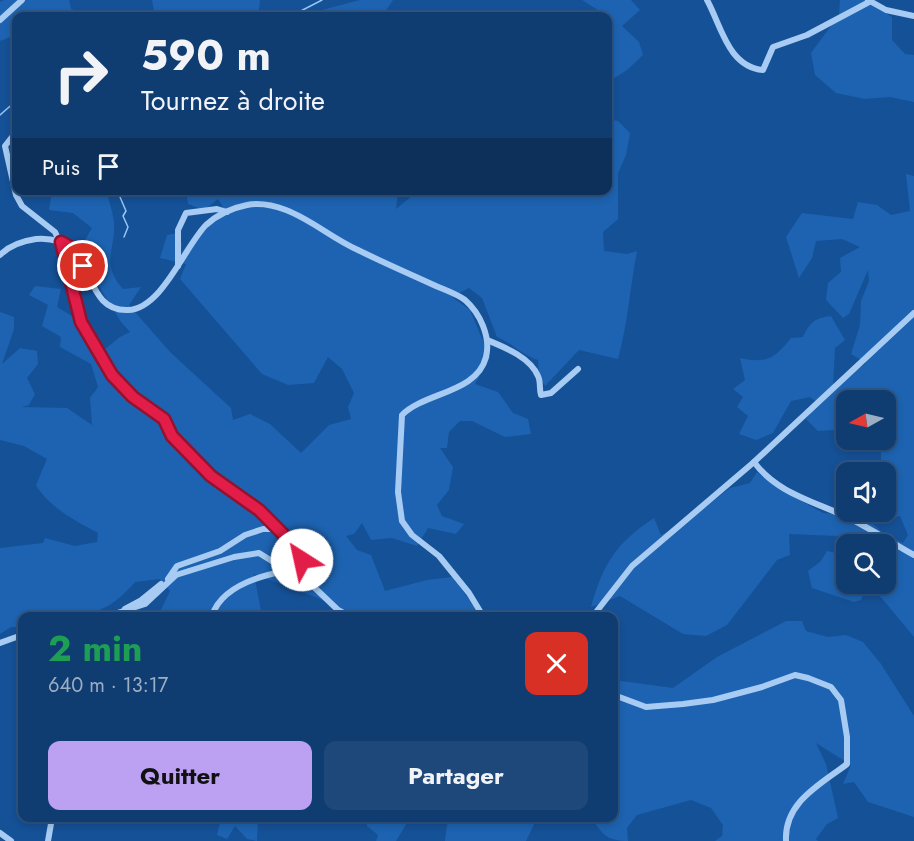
<!DOCTYPE html>
<html lang="fr">
<head>
<meta charset="utf-8">
<style>
  body { margin:0; font-family:Jost,sans-serif; background:#1e4879; color:#f1f3f6; height:100vh; display:flex; flex-direction:column; font-size:22px; white-space:nowrap }
  * { box-sizing:border-box; margin:0 }
  p { font-size:20px; color:#9caec3 }
  .icon { flex:none; width:33px; height:33px; fill:none; stroke:currentColor; stroke-width:2; stroke-linecap:round; stroke-linejoin:round }
  .map { position:relative; flex:1; overflow:hidden }
  .side { position:absolute; left:18px; top:612px; width:600px; height:210px; display:flex; flex-direction:column; background:#103d71; border-radius:12px; box-shadow:0 3px 9px #0003,0 0 0 2px #305684 }
  .side>* { flex:none }
  .guide { position:absolute; left:12px; top:12px; width:600px; height:183px; border-radius:12px; box-shadow:0 3px 9px #0003,0 0 0 2px #305684; background:#103d71; color:#f1f3f6; overflow:hidden }
  .needle { width:39px; rotate:262deg }
  .tools { position:absolute; left:836px; top:390px; display:grid; gap:12px }
  .tools a { display:grid; place-items:center; width:60px; height:60px; border-radius:12px; background:#103d71; box-shadow:0 3px 9px #0003,0 0 0 2px #305684; font-size:30px }
  .pin { position:absolute; display:grid; place-items:center; width:51px; height:51px; color:#fff; margin:-26px; border:3px solid #fff; border-radius:50%; box-shadow:0 2px 6px #0007 }
  .me { position:absolute; width:66px; margin:-33px; rotate:325deg; stroke-linejoin:round; filter:drop-shadow(0 0 4px #0008) }
  .turn { display:flex; align-items:center; gap:21px; height:126px; padding:0 30px; font-size:27px }
  .turn .icon { width:78px; height:78px; stroke-width:2.5 }
  .turn b { display:block; font-size:42px; line-height:51px }
  .then { display:flex; align-items:center; height:57px; padding:0 30px; background:#0003; gap:12px; font-size:22px }
  .round { display:grid; place-items:center; flex:none; width:63px; height:63px; border-radius:12px; background:#1e4879 }
  .head { display:flex; align-items:center; justify-content:space-between; height:102px; padding:0 30px }
  h1 { font-size:36px; font-weight:700; line-height:45px; color:#1e9e55 }
  .cta { display:flex; gap:12px; margin-top:auto; padding:12px 30px }
  .cta a { flex:1; height:69px; border-radius:12px; background:#bca0f2; color:#111; font-size:24px; font-weight:700; line-height:69px; text-align:center }
  .cta a+a { background:#1e4879; color:#f1f3f6 }
  .map>svg:first-child { display:block }
  .green { fill:#1d63b1 }
  .lines { fill:none; stroke-linecap:round; stroke-linejoin:round }
  .stream { stroke:#99c6f5; stroke-width:1.5 }
  .minor { stroke:#a7cbf2; stroke-width:6 }
  .route-casing { stroke:#92132f; stroke-width:15 }
  .route { stroke:#e11d48; stroke-width:10 }
</style>
</head>
<body>
<div class="map">
<svg width="914" height="841" viewBox="0 0 914 841">
  <rect width="100%" height="100%" fill="#155197"/>
  <!-- green -->
  <g class="green">
    <path d="M4 0H17L20 5 26 0H69L71 9 90 15 16 16V35L0 41V2Z"/>
    <path d="M152 0H260L259 10 242 16H155Z"/>
    <path d="M360 0H393L385 12 392 16H323L322 10Z"/>
    <path d="M582 0H631L640 10 622 26 639 42 643 55 627 70 608 82V16H600L601 12Z"/>
    <path d="M840 0H865L892 17V40L905 54 914 55V102L890 97 865 99 836 93 815 75 811 53 839 15Z"/>
    <path d="M608 119 618 121 630 133 626 155 618 173V219L603 232 604 251 627 254 637 251C630 287 628 323 618 359L579 350 545 386 539 376 538 360C522 355 512 343 497 337L482 298 469 288 452 297 470 310 490 358 475 384 498 392 513 413 528 419 531 434 505 437 472 421H460L449 432 447 448H440L453 467 449 490 437 505 442 516 464 524 456 534 428 528 417 546 392 538 371 540 362 523 354 534 346 536 357 550 371 555 385 591 427 580 452 577 482 616H357L318 598 254 574 262 616H158L170 591 160 579 135 582C106 616 85 617 42 613L38 616H22V627H11L0 634V548L43 543 45 538 75 546 97 542 98 533C74 520 50 508 36 485L47 459 24 446 0 440V312L14 317V329L2 364 20 348 37 351 38 364 27 378 35 394 29 405 22 407 67 408 92 425 90 398 98 387 91 364 60 347 61 337 42 326 48 305 29 295 35 286 61 289 57 307 79 320 105 349 120 337 130 332 121 322 78 252 92 228 73 213 49 210 52 191H106C109 201 113 212 114 223 116 248 100 264 123 289L141 287 129 305 170 352 231 408 233 420 250 414 270 424 301 453 329 425 351 419 348 407 354 393 342 369 328 357 314 383 288 385 262 374 180 279 186 264 160 258 167 235 178 233 182 244 181 253 204 223 223 207 218 199 204 210 188 204 186 191H398L396 209 418 191 608 190Z"/>
    <path d="M906 174 914 176V637L870 584H885V544H857V540L838 536 789 534 790 555 777 560 727 625 706 636 683 634 620 596 591 607C603 564 616 543 654 518L661 535 686 522 730 488 750 483 757 472 778 488 823 513 864 516 883 533 903 543 908 535 900 516 889 518 881 512H885V472H881V448L874 440H885V400H846V421L833 430 818 431 806 419 818 403 810 397 791 401 773 433 756 440 739 434 748 416 737 407 743 397 733 389 745 380 740 358C767 364 775 358 791 338L803 337C810 322 815 318 831 316L845 340 835 348 833 387 866 363 851 354 860 325 861 301 869 281 868 270 849 314 843 318 826 300 828 283 841 272 840 258 860 247 842 239 816 241 812 258 799 278 786 237 802 213 853 219 858 202 877 205 891 215 910 211Z"/>
    <path d="M827 551 846 555V584H868L861 600 854 602 812 588 808 571 821 561Z"/>
    <path d="M786 621H802L806 631 828 637 846 635 863 642 881 664 914 716V817L868 802 854 782 843 784 851 765 816 743 826 764 838 818 827 824 816 839 818 841H715L722 836 723 825 711 808 691 800 637 815 627 828 628 841C608 841 602 835 592 818H614V680L673 688 717 657Z"/>
    <path d="M221 818H258L257 841 247 839 235 826 227 839 217 835Z"/>
    <path d="M366 818H410L396 841H376L378 835 367 826Z"/>
    <path d="M448 818H537L526 841H445Z"/>
  </g>
  <g class="lines">
    <!-- stream -->
    <g class="stream">
      <path d="M291 16 322 0"/>
      <path d="M0 115 16 101"/>
      <path d="M117 190 126 211 123 216 128 227 124 237"/>
    </g>
    <!-- minor -->
    <g class="minor">
      <path d="M707 0C721 25 728 67 763 70L773 47 807 35 869 2"/>
      <path d="M868 0 886 10 914 16"/>
      <path d="M0 20 22 0"/>
      <path d="M16 132 5 146 16 195 22 206 55 232 64 252 81 322 112 375 133 397 164 419 172 436 206 471 259 510 288 539 315 588"/>
      <path d="M0 255C10 245 22 241 36 239 100 234 78 312 128 310 162 309 185 246 206 225 217 215 232 208 247 205 261 202 273 205 286 210 312 220 333 239 358 250 384 263 410 274 436 286 445 290 457 294 465 300 480 313 491 337 486 357 477 393 425 392 402 415L398 492 402 521 412 535 439 556 469 593 483 616"/>
      <path d="M178 266V230L186 213 217 209 227 212"/>
      <path d="M487 340C504 347 530 357 538 376 541 382 539 389 541 395L551 393 578 369"/>
      <path d="M754 462C778 495 818 502 853 520 874 531 894 544 914 555"/>
      <path d="M168 579 177 566 220 551 245 535 263 529H277"/>
      <path d="M125 609 140 601 161 584"/>
      <path d="M108 616 145 604 176 575 234 557 259 553 315 588 338 610 349 616"/>
      <path d="M212 616C221 587 259 576 285 571"/>
      <path d="M593 616 632 566 754 462 914 313"/>
      <path d="M0 643 22 635"/>
      <path d="M614 695 646 707 683 704 713 700 762 687 795 675 808 678 831 687 841 700 847 737V764C821 784 784 802 786 841"/>
      <path d="M0 833 11 841"/>
      <path d="M48 841 52 818"/>
    </g>
  </g>
  <g class="lines">
    <!-- route casing -->
    <g class="route-casing">
      <path id="route" d="M83 266 72 248 61 242 81 322 112 375 133 397 164 419 172 436 211 476 259 510 288 539 302 560"/>
    </g>
    <!-- route -->
    <use href="#route" class="route"/>
  </g>
</svg>
<div class="tools">
<a><svg class="needle" viewBox="-14 -14 28 28"><path d="M0-13l5 13h-10z" fill="#e53935"/><path d="M0 13l5-13h-10z" fill="#9caec3"/></svg></a>
<a><svg class="icon" aria-label="sound" viewBox="0 0 24 24"><path d="M4 9h4l5-4v14l-5-4H4zM17 9q2 3 0 6"/></svg></a>
<a><svg class="icon" aria-label="search" viewBox="0 0 24 24"><circle cx="10" cy="10" r="6"/><path d="M15 15l6 6"/></svg></a>
</div>
<div class="pin" style="left:83px;top:266px;background:#d93025"><svg class="icon" aria-label="arrive" viewBox="0 0 24 24"><path d="M6 21V4h12l-3 4 3 4H6"/></svg></div>
<svg class="me" style="left:302px;top:560px" viewBox="-20 -20 40 40"><circle r="19" fill="#fff"/><path d="M0-13L10 11 0 6-10 11z" fill="#e11d48"/></svg>
<div class="guide">
<div class="turn"><svg class="icon" aria-label="right" viewBox="0 0 24 24"><path d="M7 20v-9h11M14 6l5 5-5 5"/></svg><div><b>590 m</b>Tournez à droite</div></div>
<div class="then">Puis<svg class="icon" aria-label="arrive" viewBox="0 0 24 24"><path d="M6 21V4h12l-3 4 3 4H6"/></svg></div>
</div>
<section class="side">
<div class="head"><div><h1>2 min</h1><p>640 m · 13:17</p></div><a class="round" style="background:#d93025;color:#fff"><svg class="icon" aria-label="close" viewBox="0 0 24 24"><path d="M6 6l12 12M18 6L6 18"/></svg></a></div>
<div class="cta"><a>Quitter</a><a>Partager</a></div>
</section>
</div>
</body>
</html>
